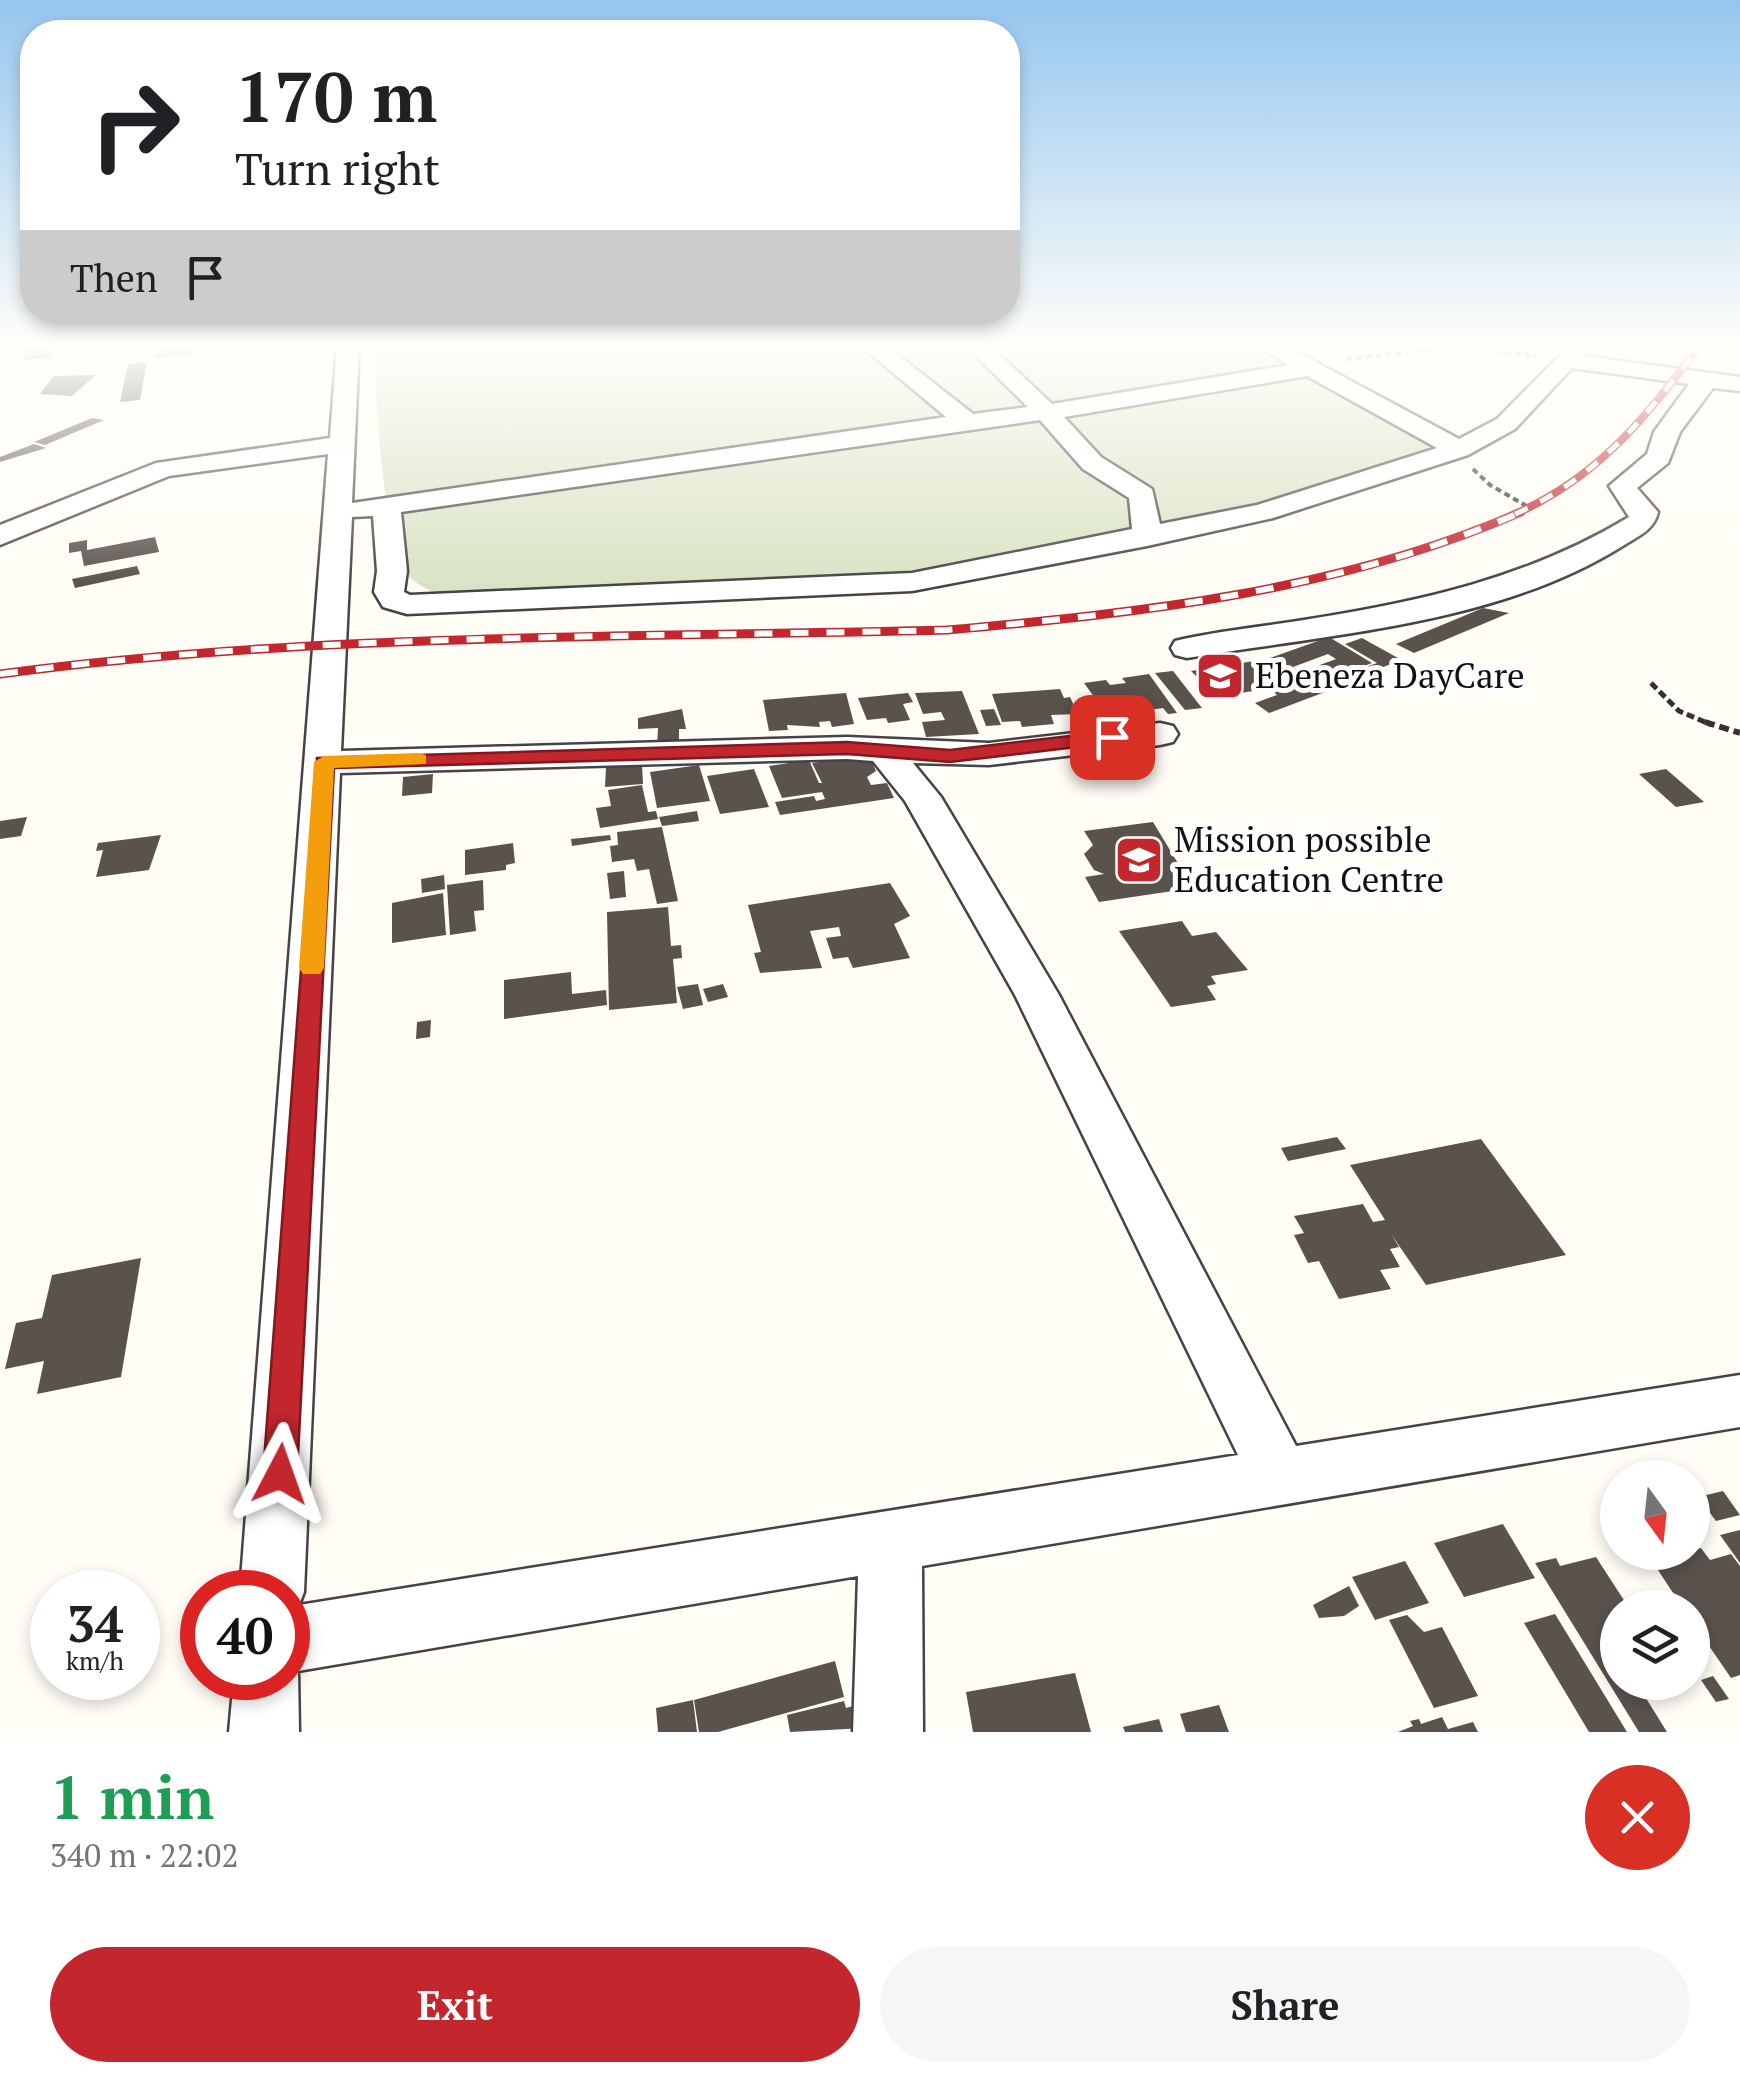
<!DOCTYPE html>
<html lang="en">
<head>
<meta charset="utf-8">
<style>
  body { margin:0; font-family:"PT Serif",serif; background:#f6f6f6; color:#202124; height:100vh; display:flex; flex-direction:column; font-size:38px; white-space:nowrap }
  * { box-sizing:border-box; margin:0 }
  p { font-size:32px; color:#757577 }
  .icon { flex:none; width:55px; height:55px; fill:none; stroke:currentColor; stroke-width:2; stroke-linecap:round; stroke-linejoin:round }
  .map { position:relative; height:1732px; overflow:hidden }
  .side { display:flex; flex-direction:column; background:#fff; flex:1 }
  .side>* { flex:none }
  .banner { position:absolute; left:20px; top:20px; width:1000px; height:305px; border-radius:40px; box-shadow:0 5px 15px #0003; background:#fff; color:#202124; overflow:hidden }
  .needle { width:65px; rotate:165deg }
  .controls { position:absolute; left:1600px; top:1460px; display:grid; gap:20px }
  .controls a { display:grid; place-items:center; width:110px; height:110px; border-radius:50%; background:#fff; box-shadow:0 5px 15px #0003; font-size:50px }
  .speed { position:absolute; left:30px; top:1570px; display:flex; gap:20px; font-size:50px; font-weight:700; text-align:center }
  .speed>* { display:grid; place-content:center; width:130px; height:130px; border-radius:50%; background:#fff; box-shadow:0 5px 15px #0003; line-height:1 }
  .speed small { font-size:25px; font-weight:400 }
  .speed .limit { border:15px solid #d22; background:#fff; color:#111 }
  .pin { position:absolute; display:grid; place-items:center; width:85px; height:85px; color:#fff; margin:-42px; border-radius:20px; box-shadow:0 5px 15px #0006 }
  .me { position:absolute; width:110px; margin:-55px; rotate:4deg; stroke-linejoin:round; filter:drop-shadow(0 0 8px #0008) }
  .turn { display:flex; align-items:center; gap:35px; height:210px; padding:0 50px; font-size:45px }
  .turn .icon { width:130px; height:130px; stroke-width:2.5 }
  .turn b { display:block; font-size:70px; line-height:85px }
  .then { display:flex; align-items:center; height:95px; padding:0 50px; background:#0003; gap:20px; font-size:38px }
  .round { display:grid; place-items:center; flex:none; width:105px; height:105px; border-radius:52px; background:#f6f6f6 }
  .summary { display:flex; align-items:center; justify-content:space-between; height:170px; padding:0 50px }
  h1 { font-size:60px; font-weight:700; line-height:75px; color:#1e9e55 }
  .cta { display:flex; gap:20px; margin-top:auto; padding:20px 50px }
  .cta a { flex:1; height:115px; border-radius:60px; background:#c4262e; color:#fff; font-size:40px; font-weight:700; line-height:115px; text-align:center }
  .cta a+a { background:#f6f6f6; color:#202124 }
  .map>svg:first-child { display:block }
  .cemetery { fill:#d9e3c4 }
  .building { fill:#5a524d; fill-rule:evenodd }
  .lines { fill:none; stroke-linecap:round; stroke-linejoin:round }
  .minor-casing { stroke:#444; stroke-width:5 }
  .path-far2 { stroke:#333; stroke-width:4; stroke-dasharray:6 4; stroke-linecap:butt }
  .path-far1 { stroke:#333; stroke-width:5; stroke-dasharray:8 4; stroke-linecap:butt }
  .path { stroke:#333; stroke-width:6; stroke-dasharray:10 5; stroke-linecap:butt }
  .minor { fill:#fff; fill-rule:evenodd }
  .rail-far1-casing { stroke:#c4262e; stroke-width:8 }
  .rail-casing { stroke:#c4262e; stroke-width:9 }
  .rail-far1 { stroke:#fff; stroke-width:5; stroke-dasharray:14; stroke-linecap:butt }
  .rail { stroke:#fff; stroke-width:6; stroke-dasharray:18; stroke-linecap:butt }
  .route { fill:#c4262e; stroke:#7f191e; stroke-width:2.5 }
  .slow { fill:#f59e0b }
  .labels { text-anchor:middle; stroke-width:10; stroke-linejoin:round; paint-order:stroke }
  .poi-label { font-size:35px; fill:#111; stroke:#fff; text-anchor:start }
</style>
</head>
<body>
<div class="map">
<svg width="1740" height="1732" viewBox="0 0 1740 1732">
  <rect width="100%" height="100%" fill="#fffdf5"/>
  <!-- cemetery -->
  <path class="cemetery" d="M374 345H1272L1447 450 1204 517 946 572 440 596C431 590 414 584 408 575 381 532 376 398 374 345Z"/>
  <!-- building -->
  <g class="building">
    <path d="M22 345H62L52 350 51 357 24 360Z"/>
    <path d="M155 345H200L189 355 155 358Z"/>
    <path d="M147 362 140 400 120 402 128 364Z"/>
    <path d="M96 375 72 396 40 394 54 376Z"/>
    <path d="M92 418 104 420 45 445 34 442Z"/>
    <path d="M34 444 46 448 0 462V457Z"/>
    <path d="M155 537 159 552 84 566 81 551 69 553V543L87 540V550Z"/>
    <path d="M137 566 140 574 75 588 72 579Z"/>
    <path d="M1483 608 1509 613 1414 653 1396 644Z"/>
    <path d="M1329 637 1372 663 1317 684 1325 692 1269 713 1255 703 1277 695 1264 683 1277 680 1289 686 1270 671 1255 674 1262 682 1254 684 1260 690 1220 696 1209 682 1203 683 1191 671 1267 659ZM1328 654 1336 659 1301 672 1293 667Z"/>
    <path d="M1362 638 1398 658 1399 661 1370 672 1363 668 1377 663 1345 644Z"/>
    <path d="M1173 671 1202 708 1185 710 1155 673Z"/>
    <path d="M1149 674 1177 713 1168 714 1163 708 1108 716 1084 683 1106 680 1110 685 1126 683 1122 678Z"/>
    <path d="M1060 689 1064 698 1070 697 1078 714 1051 715 1054 724 1022 727 1020 721 1002 722 992 694Z"/>
    <path d="M962 691 979 734 926 737 922 722 945 720 941 712 923 714 915 693Z"/>
    <path d="M846 693 854 724 832 727 830 721 819 722 820 727 787 725 788 730 769 731 763 700Z"/>
    <path d="M908 693 913 702 903 704 910 720 888 723 886 718 867 720 858 698Z"/>
    <path d="M682 709 686 729H679V744L657 745 658 728 638 729V718Z"/>
    <path d="M994 709 1001 725 986 726 980 710Z"/>
    <path d="M869 755 876 771 867 777 871 785 887 783 894 798 780 815 775 802 814 796 816 801 825 799 822 792 782 798 769 766 809 760 819 783H822L812 763Z"/>
    <path d="M642 764 643 784 605 787 606 767Z"/>
    <path d="M699 765 710 801 657 808 650 772Z"/>
    <path d="M754 769 769 807 720 814 707 776Z"/>
    <path d="M1666 769 1704 802 1676 807 1639 774Z"/>
    <path d="M433 774 432 793 402 796 403 777Z"/>
    <path d="M642 785 648 812 656 811 658 819 600 828 596 808 611 806 608 790Z"/>
    <path d="M697 811 699 821 662 826 659 817Z"/>
    <path d="M27 817 21 836 0 839V821Z"/>
    <path d="M1153 822 1193 888 1099 902 1085 877 1104 874 1094 870 1084 854 1093 845 1084 831Z"/>
    <path d="M662 827 678 901 657 904 649 869 637 871 634 859 612 862 610 846 618 845 617 832Z"/>
    <path d="M161 835 149 870 96 877 103 850 96 851 98 843Z"/>
    <path d="M610 835 611 840 572 846 571 839Z"/>
    <path d="M513 843 515 863 506 865V870L465 875V850Z"/>
    <path d="M624 871 626 897 610 899 607 873Z"/>
    <path d="M444 875 445 889 422 893 421 879Z"/>
    <path d="M483 880 484 910 474 911 476 931 450 935 447 885Z"/>
    <path d="M890 883 910 916 894 924 910 958 853 968 848 957 833 959 826 938 841 936 839 927 810 931 822 968 760 973 754 953 761 952 748 905Z"/>
    <path d="M443 893 446 935 392 943V903Z"/>
    <path d="M668 907 671 946 681 945 682 958 673 959 677 1003 609 1010 607 912Z"/>
    <path d="M1182 921 1192 936 1216 932 1248 970 1211 976 1216 984 1207 986 1216 1000 1171 1007 1119 931Z"/>
    <path d="M571 972 572 994 606 990 607 1005 504 1019V980Z"/>
    <path d="M698 984 703 1005 683 1009 677 987Z"/>
    <path d="M723 984 728 997 708 1002 703 989Z"/>
    <path d="M431 1020 430 1037 416 1039 417 1022Z"/>
    <path d="M1337 1137 1346 1149 1288 1161 1281 1148Z"/>
    <path d="M1481 1139 1566 1255 1426 1285 1391 1234 1399 1247 1390 1249 1400 1267 1380 1270 1391 1289 1339 1299 1319 1261 1308 1263 1294 1235 1304 1233 1294 1216 1363 1204 1373 1222 1385 1220 1350 1165Z"/>
    <path d="M141 1258 121 1377 37 1394 44 1361 5 1369 16 1323 42 1318 52 1275Z"/>
    <path d="M1723 1491 1740 1515 1716 1521 1698 1497Z"/>
    <path d="M1503 1524 1535 1578 1464 1597 1434 1543Z"/>
    <path d="M1740 1530V1563L1720 1535Z"/>
    <path d="M1701 1548 1710 1560 1731 1554 1740 1566V1675L1731 1678 1692 1621V1608H1683L1652 1561Z"/>
    <path d="M1596 1557 1629 1608H1618V1682H1636L1667 1732H1639L1535 1563 1556 1558 1560 1566Z"/>
    <path d="M1405 1561 1429 1603 1375 1620 1352 1577Z"/>
    <path d="M1349 1586 1359 1606 1344 1616 1319 1618 1313 1605Z"/>
    <path d="M1555 1614 1627 1732H1589L1524 1623Z"/>
    <path d="M1407 1615 1424 1632 1442 1627 1478 1696 1434 1708 1389 1620Z"/>
    <path d="M835 1661 844 1697 718 1732H699L694 1700Z"/>
    <path d="M1075 1673 1091 1732H973L966 1692Z"/>
    <path d="M1713 1676 1729 1699 1716 1702 1701 1680Z"/>
    <path d="M693 1700 697 1732H658L656 1708Z"/>
    <path d="M844 1701 846 1708 860 1704 865 1728 790 1732 787 1715Z"/>
    <path d="M1219 1705 1229 1732H1186L1180 1714Z"/>
    <path d="M1442 1717 1448 1729 1473 1722 1478 1732H1398L1413 1726 1410 1721 1419 1719 1421 1724Z"/>
    <path d="M1159 1719 1163 1732H1125L1123 1727Z"/>
  </g>
  <g class="lines">
    <!-- minor casing -->
    <g class="minor-casing">
      <path id="minor" d="M337 345H359L352 503 946 417 860 345H885L973 414 1028 407 965 345H989L1052 404 1288 365 1257 345H1284L1459 439 1497 419 1570 345H1593L1584 356 1740 377V391L1713 388 1680 432 1668 463 1637 488 1658 512C1654 531 1636 537 1621 547 1495 625 1330 634 1187 658L1175 655 1171 648 1175 641C1217 631 1261 627 1304 620 1419 602 1528 578 1629 517L1609 486 1647 454 1654 432 1689 384 1572 368 1515 429 1468 455 1273 518 1147 546 912 591 407 614 383 607 374 592 377 571 373 516 352 517 341 751 847 737 989 743 1160 723 1173 726 1178 734 1173 742 1160 745 989 765 913 763 941 797 1059 995 1296 1446 1740 1375V1427L922 1566 923 1732H853L858 1576 298 1671 299 1732H229L234 1678H288V1592H240L328 454 169 476 0 545V525L156 463 330 438ZM1307 376 1437 448 1257 505 1160 524 1152 489 1101 457 1064 417ZM1040 420 1083 469 1129 498 1132 529 912 573 410 595 404 592 407 571 401 512ZM847 759 873 761 905 801 1015 995 1238 1455 299 1605 304 1592 340 773Z"/>
    </g>
    <!-- path-far2 -->
    <g class="path-far2">
      <path d="M1346 359 1453 347 1537 356"/>
      <path d="M1473 469 1490 485 1532 509"/>
    </g>
    <!-- path-far1 -->
    <path class="path-far1" d="M1651 683 1679 711 1712 725"/>
    <!-- path -->
    <path class="path" d="M1705 722 1740 733"/>
    <!-- minor -->
    <use href="#minor" class="minor"/>
    <!-- rail-far1 casing -->
    <g class="rail-far1-casing">
      <path id="rail-far1" d="M1515 514C1599 477 1647 416 1700 345"/>
    </g>
    <!-- rail casing -->
    <g class="rail-casing">
      <path id="rail" d="M0 674C315 632 630 638 947 630 1141 613 1341 591 1521 512"/>
    </g>
    <!-- rail-far1 -->
    <use href="#rail-far1" class="rail-far1"/>
    <!-- rail -->
    <use href="#rail" class="rail"/>
  </g>
  <!-- sky -->
  <linearGradient id="sky" x2="0" y2="1"><stop stop-color="#95c6ee"/><stop offset="0.59" stop-color="#fffefa"/><stop offset="1" stop-color="#fffefa" stop-opacity="0"/></linearGradient>
  <rect width="1740" height="587" fill="url(#sky)"/>
  <!-- route -->
  <path class="route" d="M1112 731 1119 733V742L950 762 847 754 334 768 297 1474 292 1485 280 1490 268 1485 263 1474 317 758 847 742 950 750Z"/>
  <!-- slow -->
  <path class="slow" d="M418 753 426 755V764L334 768 324 968 320 974H303L299 968 314 762 324 756Z"/>
  <!-- icons -->
  <defs>
    <g id="school-square" transform="scale(2.5)"><rect x="-9" y="-9" width="18" height="18" rx="4" fill="#c4262e" stroke="#fff"/><path d="M0-5L7-2L0 1L-7-2ZM-4 1L0 2.5L4 1V4Q0 6-4 4Z" fill="#fff"/></g>
  </defs>
  <g fill-rule="evenodd">
    <use href="#school-square" x="1220" y="676"/>
    <use href="#school-square" x="1139" y="860"/>
  </g>
  <g class="labels">
    <!-- poi labels -->
    <g class="poi-label">
      <text x="1255" y="688">Ebeneza DayCare</text>
      <text x="1174" y="852">Mission possible<tspan x="1174" dy="40">Education Centre</tspan></text>
    </g>
  </g>
</svg>
<div class="controls">
<a><svg class="needle" viewBox="-14 -14 28 28"><path d="M0-13l5 13h-10z" fill="#e53935"/><path d="M0 13l5-13h-10z" fill="#757577"/></svg></a>
<a><svg class="icon" aria-label="layers" viewBox="0 0 24 24"><path d="M12 4l9 5-9 5-9-5zM3 14l9 5 9-5"/></svg></a>
</div>
<div class="speed"><div>34<small>km/h</small></div><div class="limit">40</div></div>
<div class="pin" style="left:1112px;top:737px;background:#d93025"><svg class="icon" aria-label="arrive" viewBox="0 0 24 24"><path d="M6 21V4h12l-3 4 3 4H6"/></svg></div>
<svg class="me" style="left:280px;top:1474px" viewBox="-20 -20 40 40"><path d="M0-17L14 15 0 8-14 15z" fill="#c4262e" stroke="#fff" stroke-width="4"/></svg>
<div class="banner">
<div class="turn"><svg class="icon" aria-label="right" viewBox="0 0 24 24"><path d="M7 20v-9h11M14 6l5 5-5 5"/></svg><div><b>170 m</b>Turn right</div></div>
<div class="then">Then<svg class="icon" aria-label="arrive" viewBox="0 0 24 24"><path d="M6 21V4h12l-3 4 3 4H6"/></svg></div>
</div>
</div>
<section class="side">
<div class="summary"><div><h1>1 min</h1><p>340 m · 22:02</p></div><a class="round" style="background:#d93025;color:#fff"><svg class="icon" aria-label="close" viewBox="0 0 24 24"><path d="M6 6l12 12M18 6L6 18"/></svg></a></div>
<div class="cta"><a>Exit</a><a>Share</a></div>
</section>
</body>
</html>
